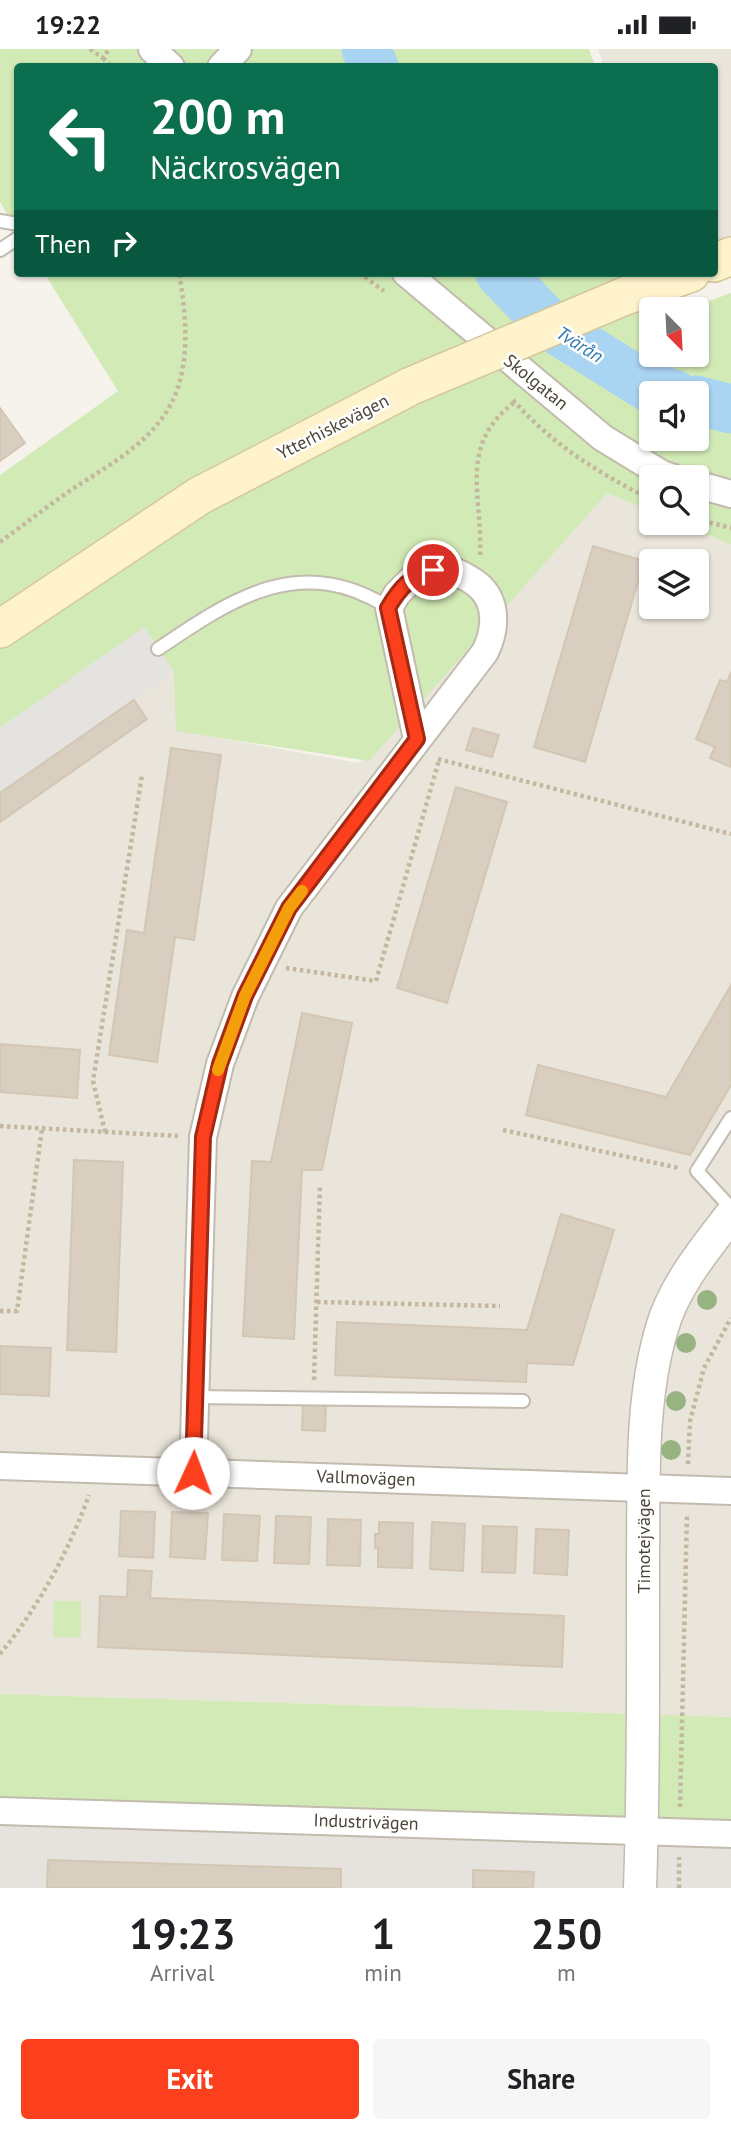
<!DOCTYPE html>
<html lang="en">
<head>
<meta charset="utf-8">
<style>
  body { margin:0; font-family:"PT Sans",sans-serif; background:#f6f6f6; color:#202124; height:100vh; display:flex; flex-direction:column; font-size:26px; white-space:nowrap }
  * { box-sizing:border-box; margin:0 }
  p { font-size:23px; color:#757577 }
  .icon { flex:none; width:38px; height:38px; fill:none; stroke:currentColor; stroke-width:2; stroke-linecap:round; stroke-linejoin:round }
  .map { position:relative; height:1839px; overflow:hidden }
  .panel { display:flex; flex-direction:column; background:#fff; flex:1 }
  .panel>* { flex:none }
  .banner { position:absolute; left:14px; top:14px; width:704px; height:214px; border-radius:7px; box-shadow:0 2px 5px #0004; background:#0b6e4f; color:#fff; overflow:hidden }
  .needle { width:46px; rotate:156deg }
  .controls { position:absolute; left:639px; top:248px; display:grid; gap:14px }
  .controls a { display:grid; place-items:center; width:70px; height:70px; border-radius:7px; background:#fff; box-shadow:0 2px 5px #0004; font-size:35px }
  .pin { position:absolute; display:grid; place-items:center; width:60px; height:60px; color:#fff; margin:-30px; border:4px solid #fff; border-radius:50%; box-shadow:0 2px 7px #0007 }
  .me { position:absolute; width:77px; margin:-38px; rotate:2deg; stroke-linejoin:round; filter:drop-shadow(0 0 5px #0008) }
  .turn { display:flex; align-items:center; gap:24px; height:147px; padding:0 21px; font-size:32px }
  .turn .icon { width:91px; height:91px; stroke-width:2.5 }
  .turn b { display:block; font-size:49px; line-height:60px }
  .then { display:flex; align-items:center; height:66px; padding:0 21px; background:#0003; gap:14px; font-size:26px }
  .eta { display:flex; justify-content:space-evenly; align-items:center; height:119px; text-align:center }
  .eta b { font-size:42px; font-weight:800; line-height:49px }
  .action { display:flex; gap:14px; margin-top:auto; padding:14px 21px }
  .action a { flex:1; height:80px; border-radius:7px; background:#fc3f1d; color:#fff; font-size:28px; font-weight:800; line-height:80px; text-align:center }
  .action a+a { background:#f6f6f6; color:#202124 }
  .status { display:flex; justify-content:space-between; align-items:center; height:49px; padding:0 35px; background:#fff; direction:ltr }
  .status svg { height:19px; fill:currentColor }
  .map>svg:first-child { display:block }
  .residential { fill:#eae5da; fill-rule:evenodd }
  .industrial { fill:#e6e2dd }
  .green { fill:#d2eab5; fill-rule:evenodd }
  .parking { fill:#e5e3e0 }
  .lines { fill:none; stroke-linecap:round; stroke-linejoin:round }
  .river { stroke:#a9d4f2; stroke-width:49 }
  .building { fill:#d8cfc1; stroke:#d3c7b4; stroke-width:2 }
  .service-casing { stroke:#c2bbae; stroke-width:16 }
  .minor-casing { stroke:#c2bbae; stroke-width:30 }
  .tertiary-casing { stroke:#c2bbae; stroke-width:35 }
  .secondary-casing { stroke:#d6c79b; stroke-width:40 }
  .path { stroke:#c4b79f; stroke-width:4.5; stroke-dasharray:3.5 3.5; stroke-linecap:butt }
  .service { stroke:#fff; stroke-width:12 }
  .minor { stroke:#fff; stroke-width:26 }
  .tertiary { stroke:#fff; stroke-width:32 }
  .secondary { stroke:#fff3cd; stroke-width:37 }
  .secondary-bridge-casing { stroke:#d6c79b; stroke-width:40; stroke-linecap:butt }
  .secondary-bridge { stroke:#fff3cd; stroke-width:37 }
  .tree { fill:#97b381 }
  .route-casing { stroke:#a42913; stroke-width:18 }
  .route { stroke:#fc3f1d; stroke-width:12 }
  .slow { stroke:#f59e0b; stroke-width:12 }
  .labels { text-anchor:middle; stroke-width:5; stroke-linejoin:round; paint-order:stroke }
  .street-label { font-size:18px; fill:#4b4439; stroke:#fff }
  .water-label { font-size:19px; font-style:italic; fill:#2e7ab2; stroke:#fff }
</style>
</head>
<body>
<div class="status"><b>19:22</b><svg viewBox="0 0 49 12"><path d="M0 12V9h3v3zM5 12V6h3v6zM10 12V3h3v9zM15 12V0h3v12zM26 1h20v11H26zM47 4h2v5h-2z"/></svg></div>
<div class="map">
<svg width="731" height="1839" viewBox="0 0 731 1839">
  <rect width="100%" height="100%" fill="#f6f3ec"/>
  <!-- residential -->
  <g class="residential">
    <path d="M598 0H731V207L714 214V18L604 17Z"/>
    <path d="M607 443 651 462V474H679L731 496V1668L0 1645V744L174 623 214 688 359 714ZM651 513H696V558H651Z"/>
  </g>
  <!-- industrial -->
  <path class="industrial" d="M0 1762 731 1785V1839H0Z"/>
  <!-- green -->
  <g class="green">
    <path d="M0 0H589L595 17 18 18 17 181 0 153Z"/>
    <path d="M44 224H673L687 260 731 244V496L679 474H696V429H651V462L607 444 369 712 176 682 174 623 144 579 0 679V426L118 342ZM651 261H696V306H651ZM651 345H696V390H651Z"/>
    <path d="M54 1552H81V1588H53Z"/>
    <path d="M0 1645 731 1668V1785L0 1762Z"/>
  </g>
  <!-- parking -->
  <path class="parking" d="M144 578 174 623 0 744V679Z"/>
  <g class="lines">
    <!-- river -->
    <g class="river">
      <path d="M366 0 374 18"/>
      <path d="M500 224 552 278 648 338 674 345"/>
      <path d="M696 351 731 360"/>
    </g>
  </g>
  <!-- building -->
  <g class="building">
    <path d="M0 359 25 394 0 412Z"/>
    <path d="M593 497 644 512 585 713 534 698Z"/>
    <path d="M731 623V718L710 709 715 698 696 690 720 631 727 633Z"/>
    <path d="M134 651 147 670 0 773V744Z"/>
    <path d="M473 679 499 686 492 708 466 701Z"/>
    <path d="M171 699 221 706 194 891 175 888 157 1013 109 1006 127 881 144 884Z"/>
    <path d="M456 738 507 753 447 954 397 939Z"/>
    <path d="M731 936V1036L690 1106 526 1066 538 1016 666 1048Z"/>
    <path d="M302 964 352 974 322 1121H302L294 1290 243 1287 252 1112 271 1113Z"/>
    <path d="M0 995 80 1001 77 1049 0 1043Z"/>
    <path d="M74 1111 123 1113 116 1303 67 1301Z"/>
    <path d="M561 1165 614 1181 573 1316 527 1314 526 1333 335 1326 337 1273 527 1281Z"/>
    <path d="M0 1297 51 1299 49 1347 0 1345Z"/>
    <path d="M303 1353 326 1354 325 1382 302 1381Z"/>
    <path d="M121 1462 155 1463 153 1509 119 1507Z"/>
    <path d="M172 1463 208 1464 205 1510 170 1508Z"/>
    <path d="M224 1465 260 1467 257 1512 222 1511Z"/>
    <path d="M276 1467 311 1468 309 1515 274 1514Z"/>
    <path d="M328 1470 361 1471 360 1517 327 1516Z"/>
    <path d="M379 1473 413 1474 412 1519 378 1518V1498L375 1499V1485H379Z"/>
    <path d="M432 1473 465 1475 463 1522 430 1520Z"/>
    <path d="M483 1477 517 1478 515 1524 482 1523Z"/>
    <path d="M536 1480 569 1481 567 1526 534 1524Z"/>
    <path d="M128 1521 152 1522 150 1549 564 1567 562 1618 98 1598 100 1547 127 1548Z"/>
    <path d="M48 1811 341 1820V1839H47Z"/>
    <path d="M473 1821 534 1823 533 1839H473Z"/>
  </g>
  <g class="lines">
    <!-- service casing -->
    <g class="service-casing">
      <g id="service">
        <path d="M0 172 18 175"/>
        <path d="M0 201 18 189"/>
        <path d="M158 600C233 549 301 503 389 559"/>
        <path d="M731 1069 697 1122 731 1159"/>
        <path d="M195 1348 523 1352"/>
      </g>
    </g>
    <!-- minor casing -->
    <g class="minor-casing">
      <g id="minor">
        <path d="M152 0 171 18"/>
        <path d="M221 18 238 0"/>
        <path d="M406 224 603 389 662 425 674 429"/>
        <path d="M696 435 731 445"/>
        <path d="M0 1417 731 1442"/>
        <path d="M193 1424 203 1088 220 1015 245 948 289 859 485 603C496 581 498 553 478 536 470 529 458 524 448 519L418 524 397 545 389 559 417 690"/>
        <path d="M0 1762 731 1785"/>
      </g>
    </g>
    <!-- tertiary casing -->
    <g class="tertiary-casing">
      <path id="tertiary" d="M640 1839C644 1730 643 1620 643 1510 644 1433 640 1353 662 1279 674 1237 705 1200 731 1166"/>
    </g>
    <!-- secondary casing -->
    <g class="secondary-casing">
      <g id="secondary">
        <path d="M714 214 731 207"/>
        <path d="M625 247 691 224"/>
        <path d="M0 580 199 447 411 337"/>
      </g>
    </g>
    <!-- path -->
    <g class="path">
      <path d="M90 0 103 9 109 0"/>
      <path d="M103 9 112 18"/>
      <path d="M359 224 384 242"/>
      <path d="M513 351C549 392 592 420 640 445"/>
      <path d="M696 470 731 479"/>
      <path d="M0 493C25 475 49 456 74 439 106 418 143 398 165 365 192 325 187 269 179 224"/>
      <path d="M480 506C483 447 457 396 515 353"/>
      <path d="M438 710 731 785"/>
      <path d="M286 919 376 932 439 711"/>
      <path d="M0 1077 178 1087"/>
      <path d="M503 1081 679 1119"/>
      <path d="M105 1083 93 1032 142 726"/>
      <path d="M317 1253 500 1257"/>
      <path d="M0 1262H17L42 1080"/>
      <path d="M314 1331 320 1136"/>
      <path d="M688 1415 690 1372 704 1319 731 1269"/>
      <path d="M0 1605C38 1559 69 1502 89 1446"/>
      <path d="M680 1758 687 1465"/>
      <path d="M679 1839V1808"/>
    </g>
    <!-- service -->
    <use href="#service" class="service"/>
    <!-- minor -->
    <use href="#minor" class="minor"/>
    <!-- tertiary -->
    <use href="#tertiary" class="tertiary"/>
    <!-- secondary -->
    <use href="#secondary" class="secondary"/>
    <!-- secondary-bridge casing -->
    <g class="secondary-bridge-casing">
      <path id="secondary-bridge" d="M411 337 625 247"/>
    </g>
    <!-- secondary-bridge -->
    <use href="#secondary-bridge" class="secondary-bridge"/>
  </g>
  <!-- trees -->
  <g class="tree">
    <circle cx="707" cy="1251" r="10"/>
    <circle cx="686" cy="1294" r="10"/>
    <circle cx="676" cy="1352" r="10"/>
    <circle cx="671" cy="1401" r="10"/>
  </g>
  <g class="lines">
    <!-- route casing -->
    <g class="route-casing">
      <path id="route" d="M193 1424 203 1088 220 1015 245 947 289 859 417 690 388 559C399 540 412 525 433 521"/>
    </g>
    <!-- route -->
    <use href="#route" class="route"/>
    <!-- slow -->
    <path class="slow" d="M218 1021 245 947 289 859 302 842"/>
  </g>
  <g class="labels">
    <!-- street labels -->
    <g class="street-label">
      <text transform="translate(536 333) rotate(39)" y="6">Skolgatan</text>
      <text transform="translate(333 378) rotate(-27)" y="6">Ytterhiskevägen</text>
      <text transform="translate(366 1429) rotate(2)" y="6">Vallmovägen</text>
      <text transform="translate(644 1492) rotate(-90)" y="6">Timotejvägen</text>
      <text transform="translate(366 1773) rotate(2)" y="6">Industrivägen</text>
    </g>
    <!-- water labels -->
    <g class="water-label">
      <text transform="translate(580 295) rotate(32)" y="7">Tvärån</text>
    </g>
  </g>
</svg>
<div class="controls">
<a><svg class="needle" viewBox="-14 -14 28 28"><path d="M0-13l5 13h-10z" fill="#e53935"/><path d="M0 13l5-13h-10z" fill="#757577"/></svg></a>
<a><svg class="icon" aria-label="sound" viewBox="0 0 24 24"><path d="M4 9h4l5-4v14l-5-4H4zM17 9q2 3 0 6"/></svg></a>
<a><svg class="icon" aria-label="search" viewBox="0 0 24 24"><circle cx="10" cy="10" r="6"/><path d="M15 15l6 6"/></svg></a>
<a><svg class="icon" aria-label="layers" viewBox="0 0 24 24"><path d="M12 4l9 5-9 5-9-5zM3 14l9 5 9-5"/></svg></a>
</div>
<div class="pin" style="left:433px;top:521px;background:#d93025"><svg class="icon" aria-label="arrive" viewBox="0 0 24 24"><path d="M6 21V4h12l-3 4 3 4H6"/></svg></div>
<svg class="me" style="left:193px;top:1424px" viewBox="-20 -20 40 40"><circle r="19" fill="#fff"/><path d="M0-13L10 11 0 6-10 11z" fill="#fc3f1d"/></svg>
<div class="banner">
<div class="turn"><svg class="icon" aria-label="left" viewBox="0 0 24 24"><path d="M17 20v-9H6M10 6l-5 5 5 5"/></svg><div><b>200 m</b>Näckrosvägen</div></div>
<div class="then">Then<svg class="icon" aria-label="right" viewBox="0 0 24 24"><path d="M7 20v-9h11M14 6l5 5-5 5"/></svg></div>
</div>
</div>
<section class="panel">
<div class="eta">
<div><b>19:23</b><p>Arrival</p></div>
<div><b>1</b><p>min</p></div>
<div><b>250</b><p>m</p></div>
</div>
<div class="action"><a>Exit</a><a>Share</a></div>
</section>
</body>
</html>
